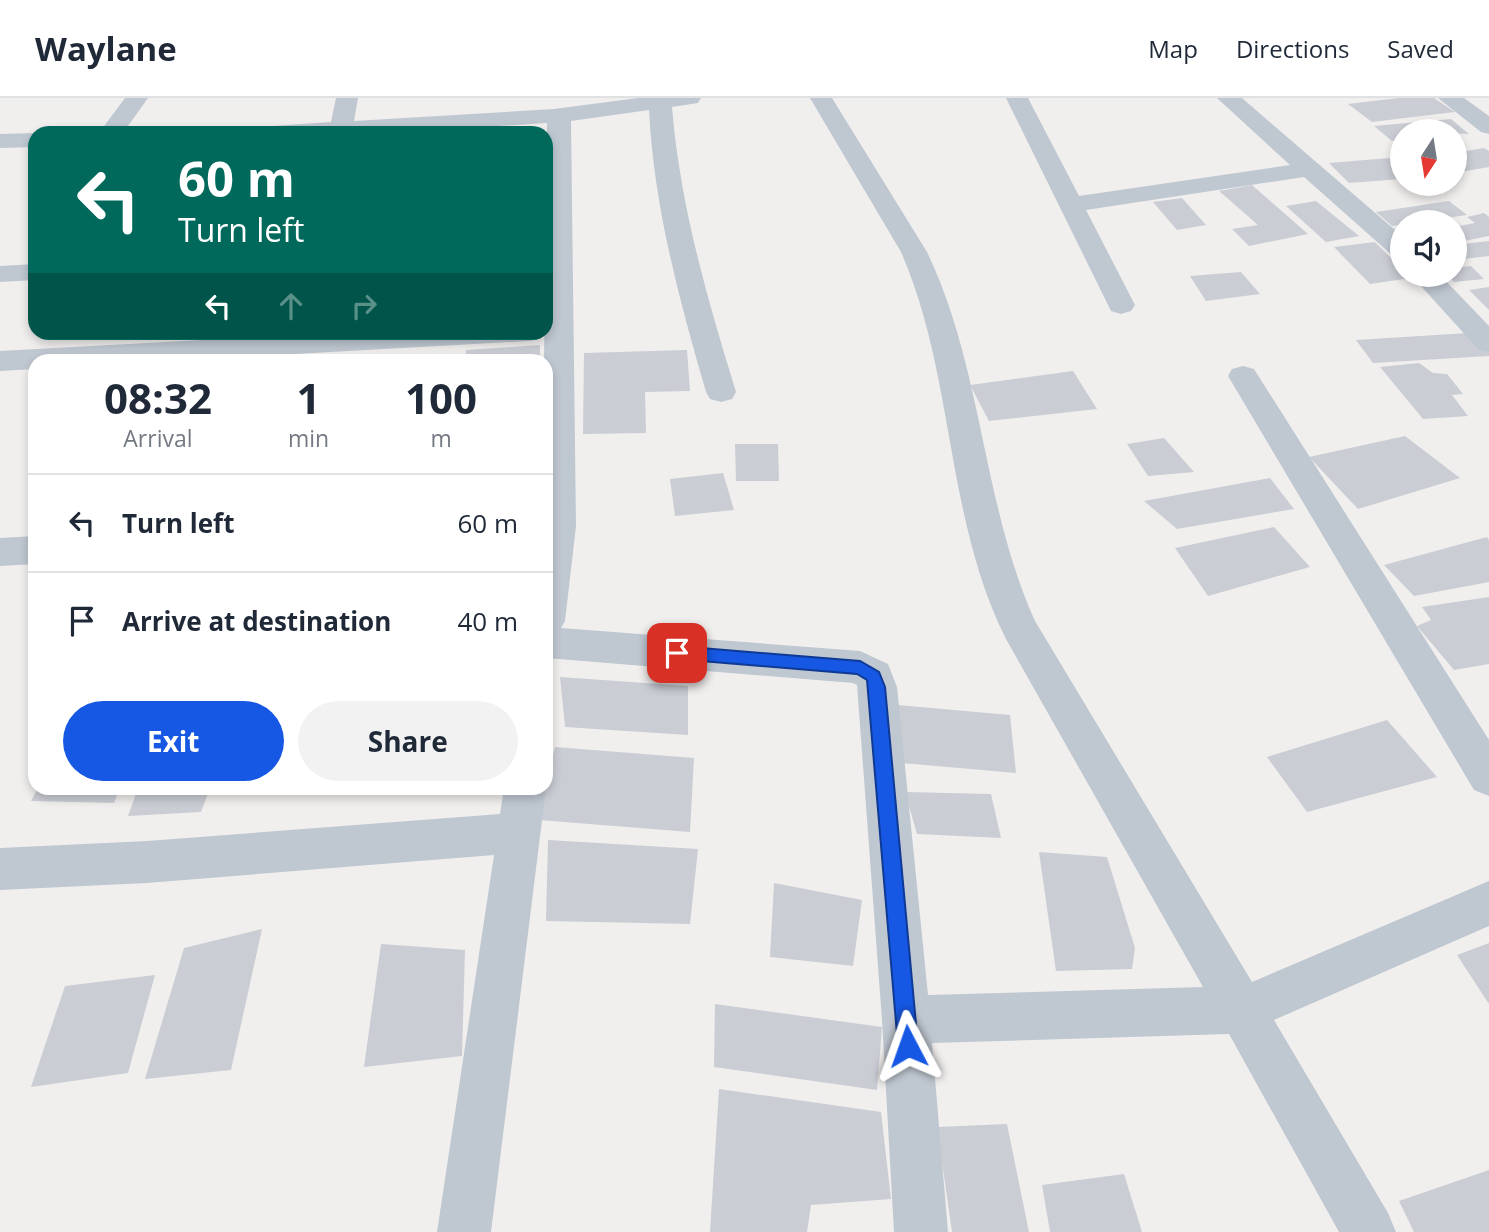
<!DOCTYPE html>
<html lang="en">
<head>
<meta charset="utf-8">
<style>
  body { margin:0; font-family:"Open Sans",sans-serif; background:#f2f2f3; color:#1f2937; height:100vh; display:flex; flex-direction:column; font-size:26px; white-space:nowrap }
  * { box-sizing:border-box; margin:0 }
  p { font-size:23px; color:#747a83 }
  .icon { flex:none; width:38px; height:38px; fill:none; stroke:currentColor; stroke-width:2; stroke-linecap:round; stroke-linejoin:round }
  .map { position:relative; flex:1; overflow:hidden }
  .panel { position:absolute; left:28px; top:256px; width:525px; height:441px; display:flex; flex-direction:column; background:#fff; border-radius:21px; box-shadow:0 4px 10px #0003 }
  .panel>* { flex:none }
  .banner { position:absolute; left:28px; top:28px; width:525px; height:214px; border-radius:21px; box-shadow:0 4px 10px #0003; background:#00695c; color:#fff; overflow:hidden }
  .needle { width:46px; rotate:192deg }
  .controls { position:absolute; left:1390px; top:21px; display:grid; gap:14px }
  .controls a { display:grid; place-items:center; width:77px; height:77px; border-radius:50%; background:#fff; box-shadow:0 4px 10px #0003; font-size:35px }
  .pin { position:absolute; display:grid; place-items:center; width:60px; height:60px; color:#fff; margin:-30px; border-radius:14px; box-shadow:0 4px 10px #0006 }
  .me { position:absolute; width:77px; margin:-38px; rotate:356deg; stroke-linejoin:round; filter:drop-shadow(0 0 5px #0008) }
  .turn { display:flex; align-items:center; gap:24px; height:147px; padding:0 35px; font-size:32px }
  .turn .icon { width:91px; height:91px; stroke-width:2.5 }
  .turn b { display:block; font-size:49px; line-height:60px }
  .lanes { display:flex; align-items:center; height:66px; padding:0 35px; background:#0003; justify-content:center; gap:35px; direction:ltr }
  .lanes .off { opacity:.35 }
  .eta { display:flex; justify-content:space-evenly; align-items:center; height:119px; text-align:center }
  .eta b { font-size:42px; font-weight:700; line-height:49px }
  .button { display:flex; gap:14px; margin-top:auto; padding:14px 35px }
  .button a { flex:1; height:80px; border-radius:42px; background:#1658e4; color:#fff; font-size:28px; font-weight:700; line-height:80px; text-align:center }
  .button a+a { background:#f2f2f3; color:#1f2937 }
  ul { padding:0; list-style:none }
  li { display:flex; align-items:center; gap:21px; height:98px; padding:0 35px; border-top:2px solid #e0e1e3 }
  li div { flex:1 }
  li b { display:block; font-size:26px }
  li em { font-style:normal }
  header { display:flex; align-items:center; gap:42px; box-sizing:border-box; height:98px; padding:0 35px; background:#fff; border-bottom:2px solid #e0e1e3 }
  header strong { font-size:33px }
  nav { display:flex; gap:38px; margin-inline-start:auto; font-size:24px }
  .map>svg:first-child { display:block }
  .building { fill:#cacdd4 }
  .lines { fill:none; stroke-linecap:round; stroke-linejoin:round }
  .minor { fill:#bfc7d1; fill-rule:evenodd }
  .route { fill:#1658e4; stroke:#0e3994; stroke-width:2 }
</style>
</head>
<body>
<header>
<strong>Waylane</strong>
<nav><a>Map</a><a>Directions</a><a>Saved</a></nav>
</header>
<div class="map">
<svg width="1489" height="1134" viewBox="0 0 1489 1134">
  <rect width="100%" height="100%" fill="#f1efee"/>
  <!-- building -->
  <g class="building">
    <path d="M1399 0H1434L1455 14 1372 24 1348 6Z"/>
    <path d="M1451 21 1469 36 1402 33V42L1392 43 1374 28Z"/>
    <path d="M1484 50 1489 53V69L1454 75V55Z"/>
    <path d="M1402 59V81L1349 85 1329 65Z"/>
    <path d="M1252 87 1308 136 1249 148 1232 131 1258 127 1219 93Z"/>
    <path d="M1182 100 1206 127 1177 132 1153 104Z"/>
    <path d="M1316 103 1359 138 1326 144 1286 108Z"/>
    <path d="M1449 103 1467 117 1392 128 1376 114Z"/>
    <path d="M1484 115 1489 119V138L1454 145V129L1475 125 1467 119Z"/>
    <path d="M1489 143V158L1454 162V147Z"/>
    <path d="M1375 144 1402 171V177L1411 180 1370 186 1334 149Z"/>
    <path d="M1471 168 1484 181 1454 184 1447 177H1454V170Z"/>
    <path d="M1241 174 1260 196 1206 203 1190 178Z"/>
    <path d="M1489 189V212L1469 192Z"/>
    <path d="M1468 235 1489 254V258L1373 265 1356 242Z"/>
    <path d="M540 247V262H466V252Z"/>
    <path d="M687 252 690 293 645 294 646 335 583 336 584 255Z"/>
    <path d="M1419 265 1433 275 1447 276 1463 296 1452 297 1468 318 1423 321 1380 269Z"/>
    <path d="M1073 273 1097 311 989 323 970 287Z"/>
    <path d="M1405 338 1460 380 1358 411 1309 359Z"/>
    <path d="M1164 340 1194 374 1148 378 1127 346Z"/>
    <path d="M735 346H778L779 383H736Z"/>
    <path d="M723 375 734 412 675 418 670 381Z"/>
    <path d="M1270 380 1294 411 1177 431 1144 403Z"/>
    <path d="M1274 429 1310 469 1208 498 1175 450Z"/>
    <path d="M1487 439 1489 442V484L1414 498 1384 467Z"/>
    <path d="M1489 499V566L1454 572 1417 528 1431 522 1422 509Z"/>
    <path d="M560 579 688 588V637L565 629Z"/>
    <path d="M898 607 1010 617 1016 675 902 665Z"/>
    <path d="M1387 622 1437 679 1307 714 1267 659Z"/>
    <path d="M555 649 694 660 690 734 539 722Z"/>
    <path d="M38 690H120L114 705 31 703Z"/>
    <path d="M138 690H210L201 714 128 718Z"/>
    <path d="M905 694 991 696 1001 740 917 736Z"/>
    <path d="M548 742 698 751 690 826 546 823Z"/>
    <path d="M1039 754 1107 759 1135 850 1132 871 1056 873Z"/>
    <path d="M774 785 862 802 853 868 770 859Z"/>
    <path d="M262 831 231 972 145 981 184 850Z"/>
    <path d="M1489 845V906L1457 857Z"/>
    <path d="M381 846 465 852 462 958 364 969Z"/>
    <path d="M155 877 128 975 31 989 65 888Z"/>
    <path d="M715 906 882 929 877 992 714 969Z"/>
    <path d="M719 991 881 1014 891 1101 811 1107 807 1134H710Z"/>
    <path d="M1007 1026 1029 1134H952L937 1029Z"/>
    <path d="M1489 1072V1134H1414L1399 1103Z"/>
    <path d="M1124 1076 1142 1134H1050L1042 1087Z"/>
  </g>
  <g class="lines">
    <!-- minor -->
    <g class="minor">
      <path d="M125 0H148L123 35H99Z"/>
      <path d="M336 0H358L354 23 554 11 638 0H701L698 5 672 9C680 107 707 200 736 294L732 301 721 304 710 301 706 294C679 201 654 109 649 12L571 23 576 428 565 523 561 530 860 553 888 566 897 589 928 897 1203 889 1006 541C945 420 955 277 901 154L810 0H832L927 154C983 270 982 406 1035 523L1252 884 1489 783V828L1274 922 1388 1115 1396 1134H1339L1229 936 932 945 948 1134H894L882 922 857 587 853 585 546 560 544 262 547 25 388 35H260L264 30 272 28 331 24Z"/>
      <path d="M1006 0H1028L1079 98 1290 67 1217 0H1242L1402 138V160L1393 158 1304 79 1086 112 1135 207 1131 213 1121 216 1111 213Z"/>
      <path d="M1438 0H1464L1489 18V36L1481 34Z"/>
      <path d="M35 35V49L0 50V36Z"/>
      <path d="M35 166V182L0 184V168Z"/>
      <path d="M1411 177H1440L1489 228V254L1479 252Z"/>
      <path d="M348 234H543L539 241 529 243 184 262H35V271L0 273V253Z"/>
      <path d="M1243 268 1254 271 1489 642V698L1474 692 1228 278 1232 271Z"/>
      <path d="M35 438V466L0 468V440Z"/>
      <path d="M504 690H546L491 1134H437L494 757 147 785 0 792V750L147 743 500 716Z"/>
    </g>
  </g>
  <!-- route -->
  <path class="route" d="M677 548 860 563 879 574 885 589 918 948 915 955 908 958 901 955 898 948 867 582 857 576 677 561 669 555Z"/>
</svg>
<div class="controls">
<a><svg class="needle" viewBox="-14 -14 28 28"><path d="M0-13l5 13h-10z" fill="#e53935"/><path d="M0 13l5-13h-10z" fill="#747a83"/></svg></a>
<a><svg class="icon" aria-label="sound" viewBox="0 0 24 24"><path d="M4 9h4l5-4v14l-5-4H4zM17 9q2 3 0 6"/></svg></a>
</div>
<div class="pin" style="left:677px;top:555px;background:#d93025"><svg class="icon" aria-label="arrive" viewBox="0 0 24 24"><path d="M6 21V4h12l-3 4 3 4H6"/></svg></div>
<svg class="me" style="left:908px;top:948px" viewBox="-20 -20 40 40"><path d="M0-17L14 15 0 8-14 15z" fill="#1658e4" stroke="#fff" stroke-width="4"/></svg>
<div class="banner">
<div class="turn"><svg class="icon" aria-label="left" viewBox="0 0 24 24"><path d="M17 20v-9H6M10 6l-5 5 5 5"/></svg><div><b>60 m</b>Turn left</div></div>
<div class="lanes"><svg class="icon" aria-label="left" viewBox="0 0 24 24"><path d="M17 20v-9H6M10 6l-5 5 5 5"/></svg><svg class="icon off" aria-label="ahead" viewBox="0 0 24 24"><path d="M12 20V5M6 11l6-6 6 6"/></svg><svg class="icon off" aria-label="right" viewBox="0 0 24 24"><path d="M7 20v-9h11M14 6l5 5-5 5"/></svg></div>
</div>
<section class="panel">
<div class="eta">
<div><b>08:32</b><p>Arrival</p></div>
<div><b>1</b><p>min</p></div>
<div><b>100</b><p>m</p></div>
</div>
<ul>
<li><svg class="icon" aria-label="left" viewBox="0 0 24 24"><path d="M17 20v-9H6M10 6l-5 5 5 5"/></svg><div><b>Turn left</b></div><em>60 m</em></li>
<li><svg class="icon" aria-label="arrive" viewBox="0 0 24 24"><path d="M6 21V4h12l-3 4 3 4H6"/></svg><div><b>Arrive at destination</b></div><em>40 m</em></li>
</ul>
<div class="button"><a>Exit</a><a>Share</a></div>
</section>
</div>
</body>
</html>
